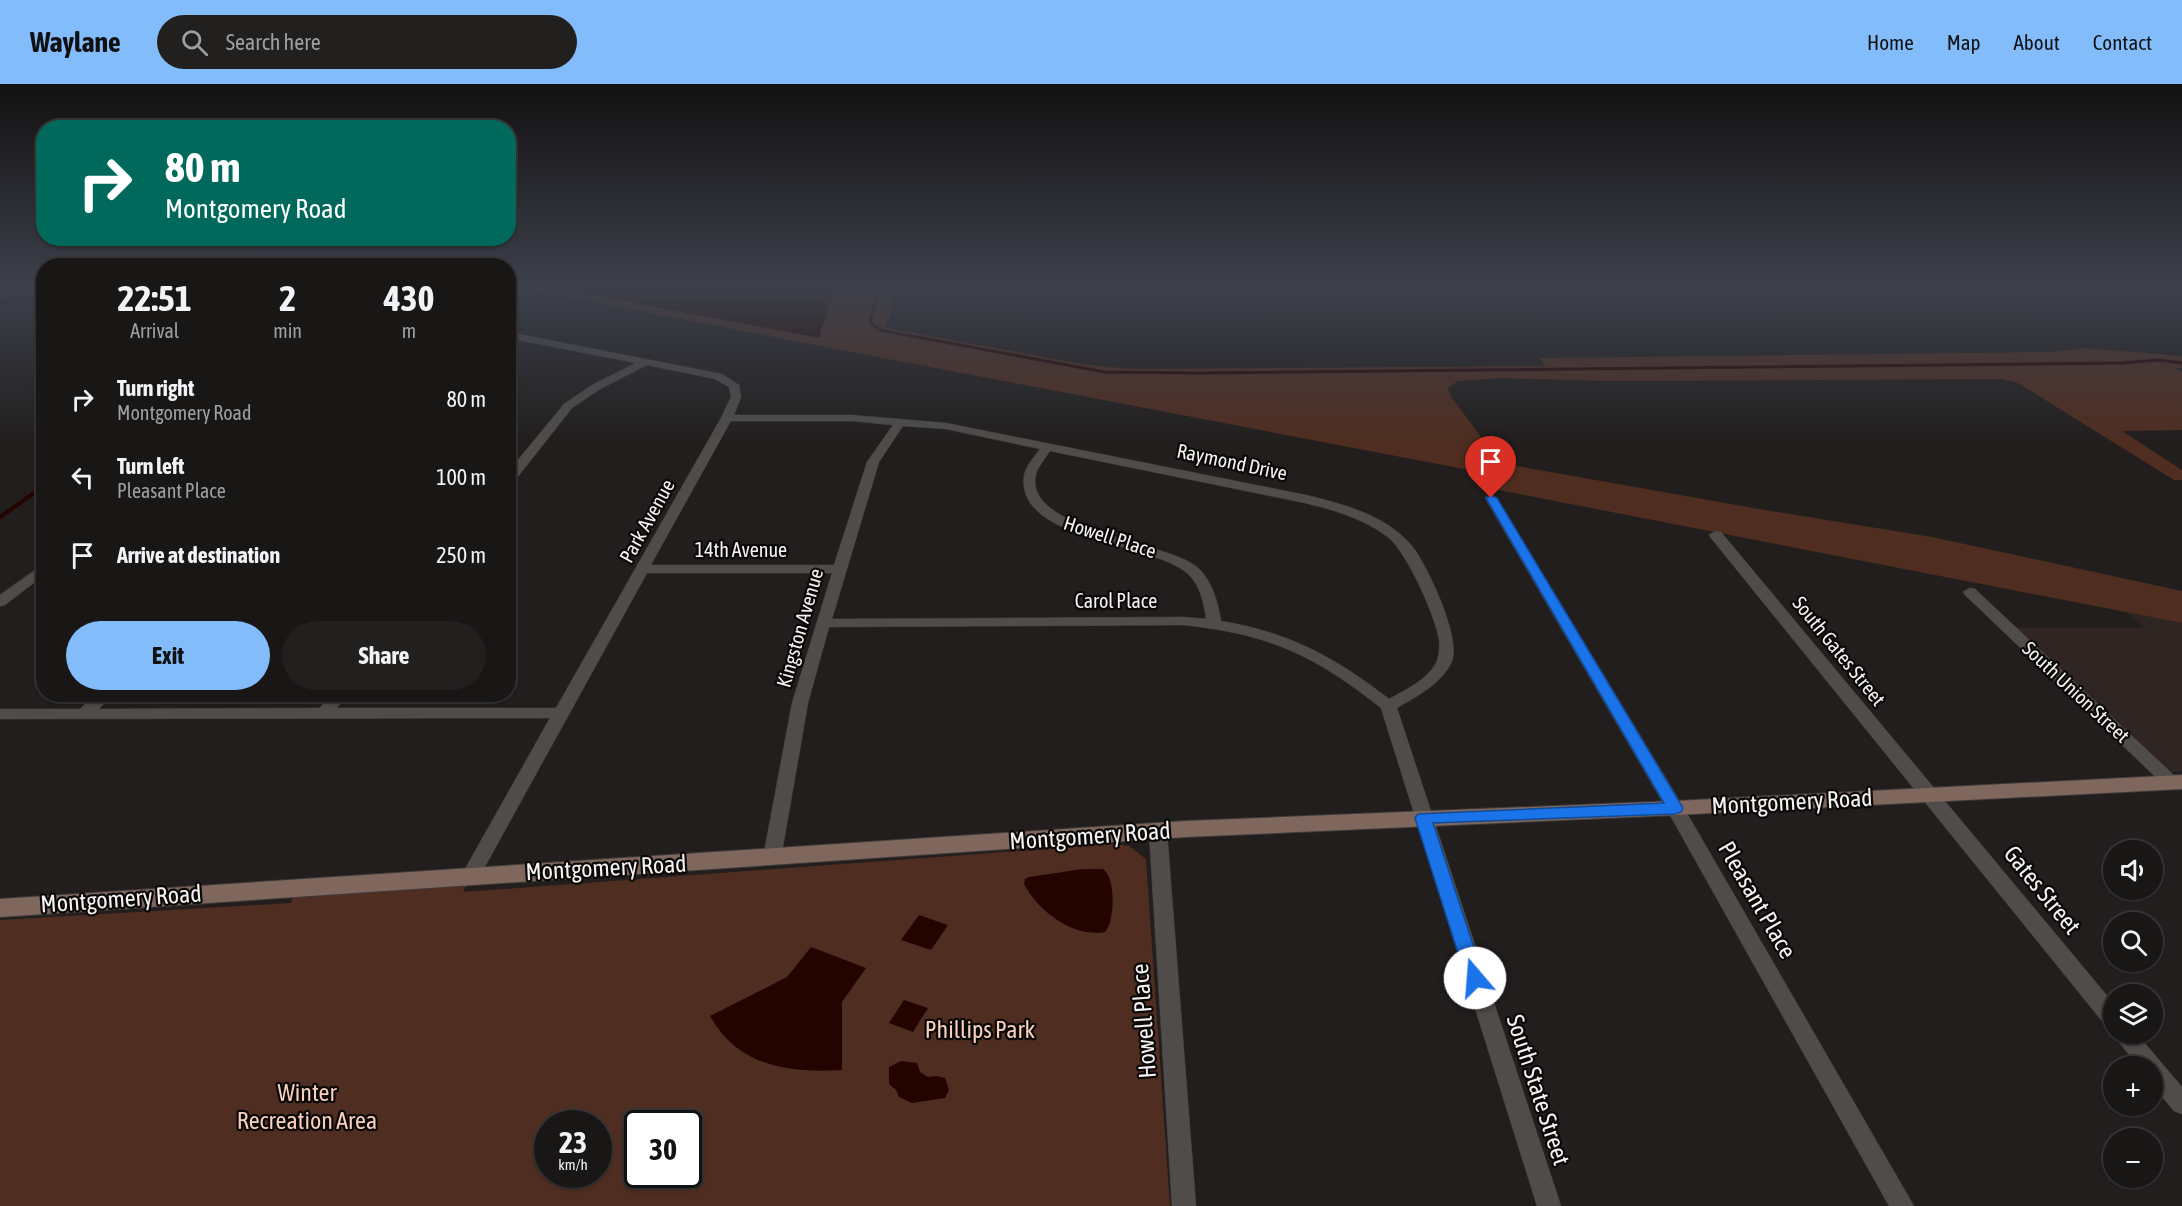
<!DOCTYPE html>
<html lang="en">
<head>
<meta charset="utf-8">
<style>
  body { margin:0; font-family:"Asap Condensed",sans-serif; background:#221f1f; color:#f1f3f6; height:100vh; display:flex; flex-direction:column; font-size:22px; white-space:nowrap }
  * { box-sizing:border-box; margin:0 }
  p { font-size:20px; color:#9f9fa1 }
  .icon { flex:none; width:33px; height:33px; fill:none; stroke:currentColor; stroke-width:2; stroke-linecap:round; stroke-linejoin:round }
  .map { position:relative; flex:1; overflow:hidden }
  .side { position:absolute; left:36px; top:174px; width:480px; height:444px; display:flex; flex-direction:column; background:#191616; border-radius:24px; box-shadow:0 2px 4px #0004,0 0 0 2px #373535 }
  .side>* { flex:none }
  .guide { position:absolute; left:36px; top:36px; width:480px; height:126px; border-radius:24px; box-shadow:0 2px 4px #0004,0 0 0 2px #373535; background:#00695c; color:#fff; overflow:hidden }
  .tools { position:absolute; left:2103px; top:756px; display:grid; gap:12px }
  .tools a { display:grid; place-items:center; width:60px; height:60px; border-radius:50%; background:#191616; box-shadow:0 2px 4px #0004,0 0 0 2px #373535; font-size:30px }
  .speed { position:absolute; left:534px; top:1026px; display:flex; gap:12px; font-size:30px; font-weight:700; text-align:center }
  .speed>* { display:grid; place-content:center; width:78px; height:78px; border-radius:50%; background:#191616; box-shadow:0 2px 4px #0004,0 0 0 2px #373535; line-height:1 }
  .speed small { font-size:15px; font-weight:400 }
  .speed .limit { border:3px solid #111; border-radius:9px; background:#fff; color:#111 }
  .pin { position:absolute; display:grid; place-items:center; width:51px; height:51px; color:#fff; margin:-62px -26px; border-radius:50% 50% 50% 0; rotate:-45deg; box-shadow:0 0 6px #0007 }
  .pin .icon { rotate:45deg }
  .me { position:absolute; width:66px; margin:-33px; rotate:342deg; stroke-linejoin:round; filter:drop-shadow(0 0 4px #0008) }
  .turn { display:flex; align-items:center; gap:21px; height:126px; padding:0 30px; font-size:27px }
  .turn .icon { width:78px; height:78px; stroke-width:2.5 }
  .turn b { display:block; font-size:42px; line-height:51px }
  .eta { display:flex; justify-content:space-evenly; align-items:center; height:102px; text-align:center }
  .eta b { font-size:36px; font-weight:700; line-height:42px }
  .action { display:flex; gap:12px; margin-top:auto; padding:12px 30px }
  .action a { flex:1; height:69px; border-radius:36px; background:#83bcfb; color:#111; font-size:24px; font-weight:700; line-height:69px; text-align:center }
  .action a+a { background:#221f1f; color:#f1f3f6 }
  ul { padding:0; list-style:none }
  li { display:flex; align-items:center; gap:18px; height:78px; padding:0 30px }
  li div { flex:1 }
  li b { display:block; font-size:22px }
  li em { font-style:normal }
  header { display:flex; align-items:center; gap:36px; box-sizing:border-box; height:84px; padding:0 30px; background:#83bcfb; color:#111 }
  header strong { font-size:28px }
  nav { display:flex; gap:33px; margin-inline-start:auto; font-size:21px }
  .search { width:420px; height:54px; background:#221f1f; display:flex; align-items:center; gap:15px; box-sizing:border-box; padding:0 21px; border-radius:33px; color:#9f9fa1; font-size:22px }
  .map>svg:first-child { display:block }
  .built { fill:#2f2623 }
  .green { fill:#4f2d20; fill-rule:evenodd }
  .water { fill:#240400 }
  .lines { fill:none; stroke-linecap:round; stroke-linejoin:round }
  .stream-far1 { stroke:#240400; stroke-width:3 }
  .stream { stroke:#240400; stroke-width:4 }
  .street-casing { stroke:#3e3c3b; stroke-width:1 }
  .secondary-casing { stroke:#3e3c3b; stroke-width:2 }
  .street { fill:#4f4c4a; fill-rule:evenodd }
  .secondary { fill:#80675d; fill-rule:evenodd }
  .route { fill:#1a73e8; stroke:#114b97; stroke-width:1.5 }
  .labels { text-anchor:middle; stroke-width:4.5; stroke-linejoin:round; paint-order:stroke }
  .street-label { font-size:20px; fill:#f5f3f2; stroke:#0a0908 }
  .near-street-label { font-size:24px; fill:#f5f3f2; stroke:#0a0908 }
  .near-park-label { font-size:24px; fill:#facfbe; stroke:#0a0908 }
</style>
</head>
<body>
<header>
<strong>Waylane</strong>
<div class="search"><svg class="icon" aria-label="search" viewBox="0 0 24 24"><circle cx="10" cy="10" r="6"/><path d="M15 15l6 6"/></svg>Search here</div>
<nav><a>Home</a><a>Map</a><a>About</a><a>Contact</a></nav>
</header>
<div class="map">
<svg width="2182" height="1122" viewBox="0 0 2182 1122">
  <rect width="100%" height="100%" fill="#211e1d"/>
  <!-- built -->
  <path class="built" d="M2127 528 2182 539V687L2170 688 2015 544H2145Z"/>
  <!-- green -->
  <g class="green">
    <path d="M508 202H897L886 244 1081 280 1131 285 1545 282 1540 274 2050 268 2084 264 2182 272V284H2176L2182 288V346L2122 347 2182 386V396H2174L2018 299 2002 295 1612 297 1499 294 1458 297 1448 304 1451 312 1500 379 1759 425 1932 453 2182 507V539L1478 402 1469 386Z"/>
    <path d="M1113 760 1129 762 1146 775 1170 1122H0V836L291 819 294 809 470 792 463 808ZM548 1040H598V1090H548ZM638 1040H688V1090H638Z"/>
  </g>
  <!-- water -->
  <g class="water">
    <path d="M545 202H837L821 245 820 254Z"/>
    <path d="M1083 785H1103C1116 793 1115 838 1105 848 1073 854 1038 827 1024 800L1025 795 1029 793Z"/>
    <path d="M919 831 948 841 931 866 901 856Z"/>
    <path d="M811 863 866 884 842 918V986C788 989 739 983 710 932L787 893Z"/>
    <path d="M904 916 928 924 913 948 889 939Z"/>
    <path d="M901 977 917 979 920 988 928 993 937 992 945 994 949 1006 945 1014 912 1019 899 1013 896 1006 889 1000V983Z"/>
  </g>
  <g class="lines">
    <!-- stream-far1 -->
    <g class="stream-far1">
      <path d="M879 202 870 238 879 246 1105 288 1200 289 2122 279 2158 276 2182 279"/>
      <path d="M0 219 44 211"/>
    </g>
    <!-- stream -->
    <path class="stream" d="M0 433 44 402"/>
    <!-- street casing -->
    <g class="street-casing">
      <g id="street">
        <path d="M508 248 722 290 739 301 741 313 734 331H852L946 339 1306 411C1334 418 1363 425 1388 441 1398 448 1408 456 1415 466 1429 486 1461 554 1452 577 1442 600 1417 612 1397 624L1561 1122H1537L1381 624C1314 571 1269 550 1184 541L829 543 808 619 781 774 779 779 772 781 765 779 763 774 792 619 832 489H647L477 797 470 799 463 797 461 792 550 634 0 635V625H80L95 610H113L99 625 320 624 330 610H347L337 624H556L721 334 731 313 729 303 715 295 647 281 600 305 572 324 512 400 508 401V388L564 320 592 301 636 279 508 254ZM731 337H852L893 341 867 378 834 481H651ZM903 342 946 345 1040 365C1035 372 1025 383 1024 392 1016 457 1151 458 1187 489 1200 500 1204 519 1206 535L1184 533 832 535 879 378ZM1050 367 1305 419C1334 426 1365 435 1389 454 1407 469 1436 533 1439 556 1440 564 1439 572 1436 579 1427 596 1405 606 1389 615 1335 573 1288 548 1221 537 1218 518 1212 496 1197 483 1166 457 1022 446 1036 390 1038 383 1046 373 1050 367Z"/>
        <path d="M1491 410 1497 414 1684 724 1914 1122H1889L1666 724 1485 414Z"/>
        <path d="M1716 447 1721 448 2114 920V945L2106 942 1711 454 1709 451Z"/>
        <path d="M44 480V491L5 521 0 522V511Z"/>
        <path d="M1970 504 1975 505 2177 694 2180 698 2177 702H2165L1965 511 1963 508Z"/>
        <path d="M1158 742 1164 743 1167 748 1196 1122H1172L1149 748 1152 743Z"/>
        <path d="M2113 950H2137L2182 1003V1030L2174 1027 2152 1001V982H2138Z"/>
      </g>
    </g>
    <!-- secondary casing -->
    <g class="secondary-casing">
      <path id="secondary" d="M2182 691V705L1675 731 1186 753 0 833V815L1186 737 1675 717Z"/>
    </g>
    <!-- street -->
    <use href="#street" class="street"/>
    <!-- secondary -->
    <use href="#secondary" class="secondary"/>
  </g>
  <!-- sky -->
  <linearGradient id="sky" x2="0" y2="1"><stop stop-color="#121010"/><stop offset="0.56" stop-color="#3d414c"/><stop offset="1" stop-color="#3d414c" stop-opacity="0"/></linearGradient>
  <rect width="2182" height="359" fill="url(#sky)"/>
  <!-- route -->
  <path class="route" d="M1491 411 1497 414 1683 724 1681 728 1675 730 1433 739 1484 894 1482 899 1475 901 1468 899 1466 894 1415 734 1418 730 1664 719 1486 414Z"/>
  <g class="labels">
    <!-- street labels -->
    <g class="street-label">
      <text transform="translate(1232 378) rotate(12)" y="7">Raymond Drive</text>
      <text transform="translate(647 437) rotate(-61)" y="7">Park Avenue</text>
      <text transform="translate(1110 453) rotate(18)" y="7">Howell Place</text>
      <text x="741" y="473">14th Avenue</text>
      <text x="1116" y="524">Carol Place</text>
      <text transform="translate(800 544) rotate(-74)" y="7">Kingston Avenue</text>
      <text transform="translate(1839 567) rotate(51)" y="7">South Gates Street</text>
      <text transform="translate(2076 608) rotate(43)" y="7">South Union Street</text>
    </g>
    <!-- near-street labels -->
    <g class="near-street-label">
      <text transform="translate(1792 718) rotate(-3)" y="8">Montgomery Road</text>
      <text transform="translate(1090 752) rotate(-4)" y="8">Montgomery Road</text>
      <text transform="translate(606 784) rotate(-3)" y="8">Montgomery Road</text>
      <text transform="translate(2042 806) rotate(51)" y="8">Gates Street</text>
      <text transform="translate(121 815) rotate(-4)" y="8">Montgomery Road</text>
      <text transform="translate(1757 816) rotate(60)" y="8">Pleasant Place</text>
      <text transform="translate(1144 937) rotate(-94)" y="8">Howell Place</text>
      <text transform="translate(1538 1006) rotate(72)" y="8">South State Street</text>
    </g>
    <!-- near-park labels -->
    <g class="near-park-label">
      <text x="980" y="954">Phillips Park</text>
      <text x="307" y="1017">Winter<tspan x="307" dy="28">Recreation Area</tspan></text>
    </g>
  </g>
</svg>
<div class="tools">
<a><svg class="icon" aria-label="sound" viewBox="0 0 24 24"><path d="M4 9h4l5-4v14l-5-4H4zM17 9q2 3 0 6"/></svg></a>
<a><svg class="icon" aria-label="search" viewBox="0 0 24 24"><circle cx="10" cy="10" r="6"/><path d="M15 15l6 6"/></svg></a>
<a><svg class="icon" aria-label="layers" viewBox="0 0 24 24"><path d="M12 4l9 5-9 5-9-5zM3 14l9 5 9-5"/></svg></a>
<a>+</a>
<a>−</a>
</div>
<div class="speed"><div>23<small>km/h</small></div><div class="limit">30</div></div>
<div class="pin" style="left:1491px;top:414px;background:#d93025"><svg class="icon" aria-label="arrive" viewBox="0 0 24 24"><path d="M6 21V4h12l-3 4 3 4H6"/></svg></div>
<svg class="me" style="left:1475px;top:894px" viewBox="-20 -20 40 40"><circle r="19" fill="#fff"/><path d="M0-13L10 11 0 6-10 11z" fill="#1a73e8"/></svg>
<div class="guide">
<div class="turn"><svg class="icon" aria-label="right" viewBox="0 0 24 24"><path d="M7 20v-9h11M14 6l5 5-5 5"/></svg><div><b>80 m</b>Montgomery Road</div></div>
</div>
<section class="side">
<div class="eta">
<div><b>22:51</b><p>Arrival</p></div>
<div><b>2</b><p>min</p></div>
<div><b>430</b><p>m</p></div>
</div>
<ul>
<li><svg class="icon" aria-label="right" viewBox="0 0 24 24"><path d="M7 20v-9h11M14 6l5 5-5 5"/></svg><div><b>Turn right</b><p>Montgomery Road</p></div><em>80 m</em></li>
<li><svg class="icon" aria-label="left" viewBox="0 0 24 24"><path d="M17 20v-9H6M10 6l-5 5 5 5"/></svg><div><b>Turn left</b><p>Pleasant Place</p></div><em>100 m</em></li>
<li><svg class="icon" aria-label="arrive" viewBox="0 0 24 24"><path d="M6 21V4h12l-3 4 3 4H6"/></svg><div><b>Arrive at destination</b></div><em>250 m</em></li>
</ul>
<div class="action"><a>Exit</a><a>Share</a></div>
</section>
</div>
</body>
</html>
